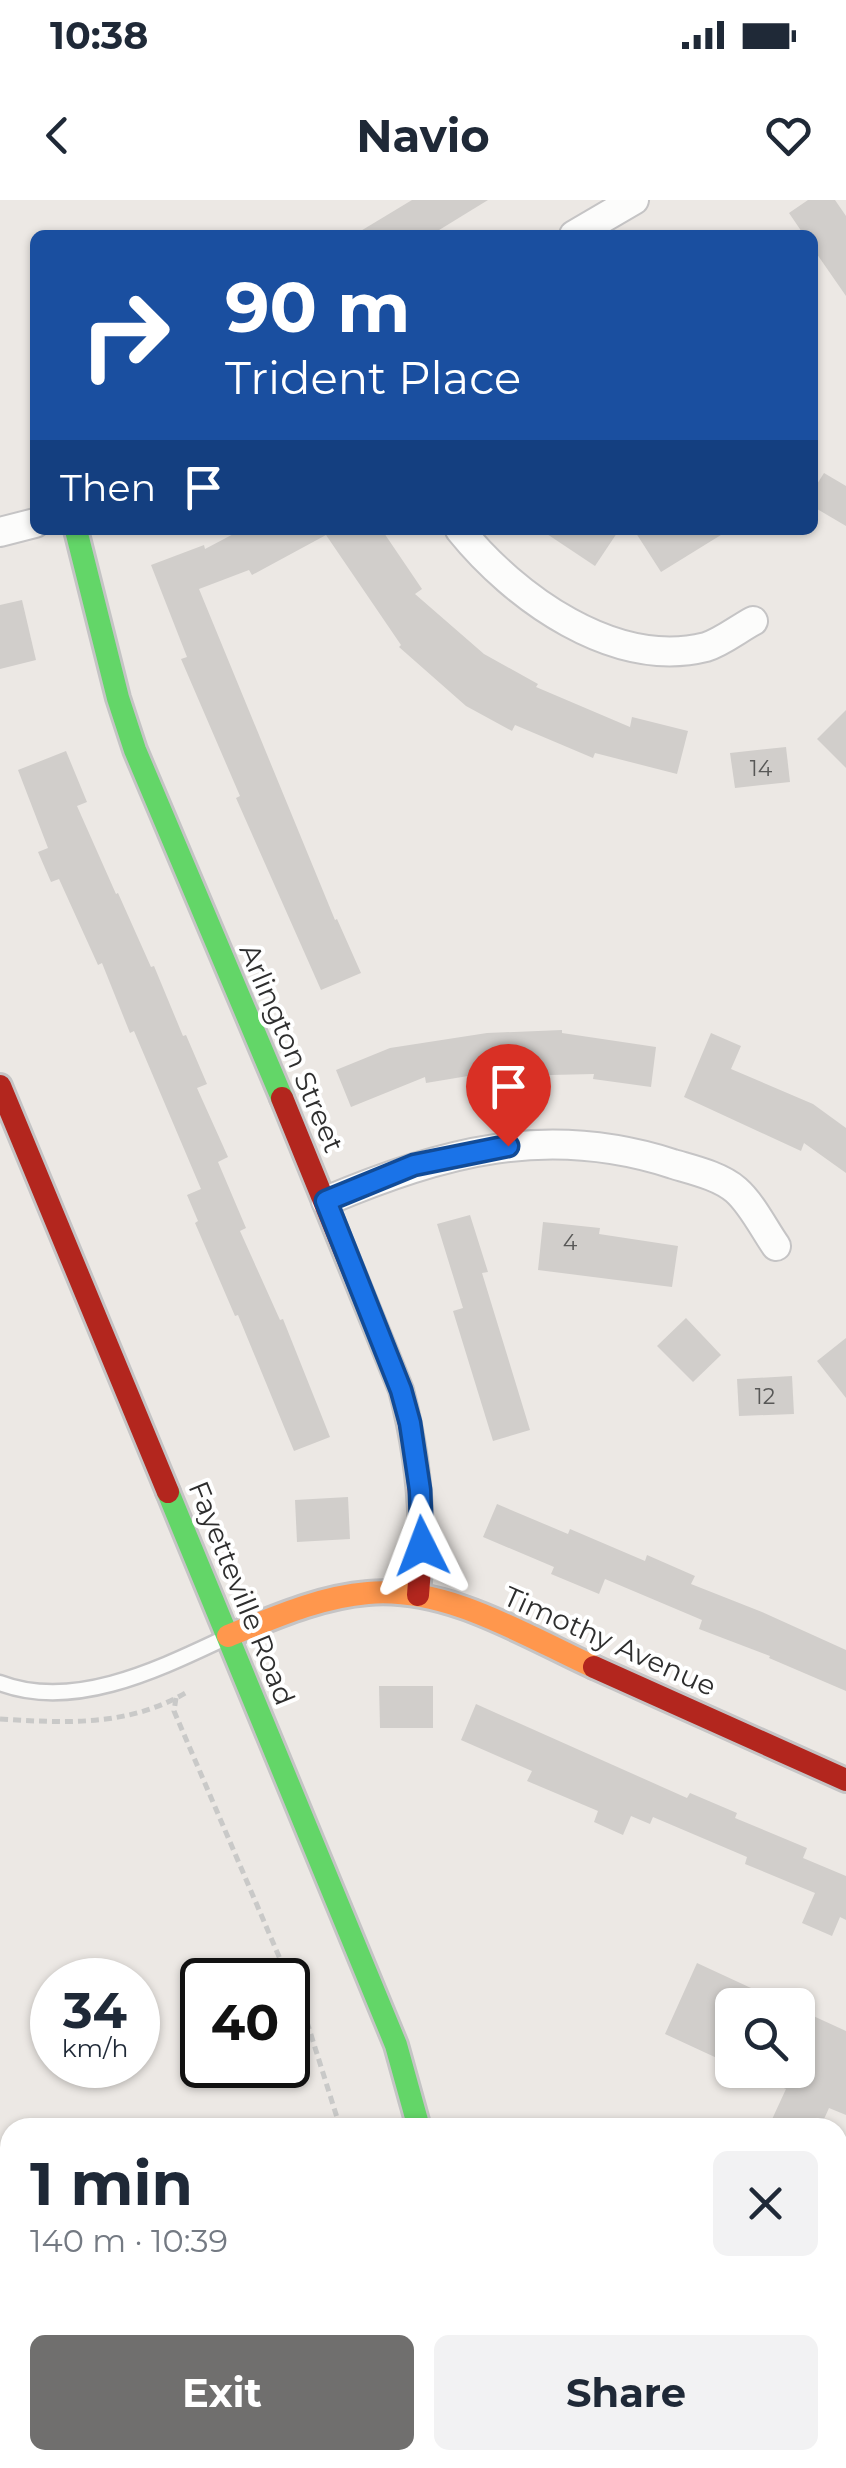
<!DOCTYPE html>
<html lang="en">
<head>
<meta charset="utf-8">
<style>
  body { margin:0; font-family:Montserrat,sans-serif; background:#f2f2f3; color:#1f2937; height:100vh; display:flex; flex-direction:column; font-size:38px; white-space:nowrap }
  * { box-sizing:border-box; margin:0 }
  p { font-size:32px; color:#747a83 }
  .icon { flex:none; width:55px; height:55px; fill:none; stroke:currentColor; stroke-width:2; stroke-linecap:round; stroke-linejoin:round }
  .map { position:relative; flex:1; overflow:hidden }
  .details { position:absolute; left:0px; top:1918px; width:848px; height:352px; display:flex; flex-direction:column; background:#fff; border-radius:30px 30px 0 0; box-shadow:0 2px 8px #0004 }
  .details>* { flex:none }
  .top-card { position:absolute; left:30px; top:30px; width:788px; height:305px; border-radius:15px; box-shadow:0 2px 8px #0004; background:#1a4fa0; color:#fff; overflow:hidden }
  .fabs { position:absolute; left:715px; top:1788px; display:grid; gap:20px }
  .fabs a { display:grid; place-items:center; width:100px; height:100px; border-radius:15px; background:#fff; box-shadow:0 2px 8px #0004; font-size:50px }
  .speed { position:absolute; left:30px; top:1758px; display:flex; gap:20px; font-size:50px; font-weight:700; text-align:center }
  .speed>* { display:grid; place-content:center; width:130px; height:130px; border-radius:50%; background:#fff; box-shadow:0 2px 8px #0004; line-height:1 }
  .speed small { font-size:25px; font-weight:400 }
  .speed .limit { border:5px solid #111; border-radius:15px; background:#fff; color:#111 }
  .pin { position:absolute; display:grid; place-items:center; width:85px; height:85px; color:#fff; margin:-102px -42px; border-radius:50% 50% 50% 0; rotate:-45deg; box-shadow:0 0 10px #0007 }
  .pin .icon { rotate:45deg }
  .me { position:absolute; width:110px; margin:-55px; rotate:357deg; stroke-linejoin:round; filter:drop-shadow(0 0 8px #0008) }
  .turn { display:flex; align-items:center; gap:35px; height:210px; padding:0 30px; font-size:45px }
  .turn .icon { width:130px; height:130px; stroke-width:2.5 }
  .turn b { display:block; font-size:70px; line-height:85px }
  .then { display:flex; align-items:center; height:95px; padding:0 30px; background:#0003; gap:20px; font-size:38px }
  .round { display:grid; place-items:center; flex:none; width:105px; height:105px; border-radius:15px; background:#f2f2f3 }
  .overview { display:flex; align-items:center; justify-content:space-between; height:170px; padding:0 30px }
  h1 { font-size:60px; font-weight:700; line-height:75px }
  .cta { display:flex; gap:20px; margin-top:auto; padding:20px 30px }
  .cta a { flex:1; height:115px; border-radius:15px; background:#706f6e; color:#fff; font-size:40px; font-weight:700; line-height:115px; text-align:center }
  .cta a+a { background:#f2f2f3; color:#1f2937 }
  .status { display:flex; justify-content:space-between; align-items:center; height:70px; padding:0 50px; background:#fff; direction:ltr }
  .status svg { height:28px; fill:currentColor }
  header { display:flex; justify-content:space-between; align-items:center; height:130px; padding:0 30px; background:#fff; font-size:45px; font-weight:700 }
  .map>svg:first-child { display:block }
  .cemetery { fill:#d8e0cc }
  .building { fill:#d1cecb }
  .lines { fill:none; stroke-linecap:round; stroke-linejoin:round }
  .lane-casing { stroke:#c5c4c5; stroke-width:19 }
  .street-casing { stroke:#c5c4c5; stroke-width:32 }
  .fast-casing { stroke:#c5c4c5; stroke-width:28 }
  .slow-casing { stroke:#c5c4c5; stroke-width:28 }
  .jam-casing { stroke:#c5c4c5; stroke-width:28 }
  .path { stroke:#c9c9c8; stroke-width:5; stroke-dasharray:8 5; stroke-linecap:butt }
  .lane { stroke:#fcfcfb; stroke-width:14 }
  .street { stroke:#fcfcfb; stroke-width:28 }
  .fast { stroke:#63d668; stroke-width:22 }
  .slow { stroke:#ff974d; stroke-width:22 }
  .jam { stroke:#b3261e; stroke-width:22 }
  .route-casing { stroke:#114b97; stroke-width:25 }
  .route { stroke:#1a73e8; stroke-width:18 }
  .labels { text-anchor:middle; stroke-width:8; stroke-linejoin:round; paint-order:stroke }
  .number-label { font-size:22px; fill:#585857 }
  .street-label { font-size:28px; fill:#2e2e2e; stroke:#fff }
</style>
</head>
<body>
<div class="status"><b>10:38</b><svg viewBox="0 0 49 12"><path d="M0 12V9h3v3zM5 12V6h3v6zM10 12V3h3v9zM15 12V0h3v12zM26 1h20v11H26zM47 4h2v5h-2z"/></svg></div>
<header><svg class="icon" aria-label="back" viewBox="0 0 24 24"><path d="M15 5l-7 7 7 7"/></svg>Navio<svg class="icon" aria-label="heart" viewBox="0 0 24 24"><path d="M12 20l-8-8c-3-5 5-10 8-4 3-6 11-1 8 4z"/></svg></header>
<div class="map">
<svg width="846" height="2268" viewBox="0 0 846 2268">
  <rect width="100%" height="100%" fill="#ece8e4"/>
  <!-- cemetery -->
  <path class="cemetery" d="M838 2164 846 2168V2268H499V2260H838Z"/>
  <!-- building -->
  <g class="building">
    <path d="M412 0H488L431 35H354Z"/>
    <path d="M808 0H835L846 16V96L812 47V35H804L789 13Z"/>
    <path d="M824 273 846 286V326L812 306V292Z"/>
    <path d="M241 330H382L422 389 415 394 484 454 538 484 536 487 630 527 632 517 688 531 677 574 595 553 593 558 515 525 512 531 466 506 399 447 401 445 326 335 252 375 249 370 199 389 335 720 337 719 361 773 321 790 236 598 240 596 181 459 187 457 151 365 204 345 205 349Z"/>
    <path d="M541 330H619L595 366Z"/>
    <path d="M634 330H729L661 372Z"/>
    <path d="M22 400 36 460 0 469V405Z"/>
    <path d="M846 510V568L817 539Z"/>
    <path d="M786 547 790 582 735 588 730 553Z"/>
    <path d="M66 551 87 602 77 606 116 694 118 693 151 767 154 766 183 836 186 835 207 884 197 888 228 957 218 962 246 1028 240 1031 280 1120 283 1119 330 1237 294 1251 238 1115 235 1116 195 1023 198 1021 187 995 201 989 134 831 130 833 102 763 98 765 59 679 51 682 38 652 48 648 18 570Z"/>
    <path d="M562 830V833L656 847 651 887 593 879 594 874 504 876V870L426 883 425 877 351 907 336 870 390 848 487 833Z"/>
    <path d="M711 833 741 846 731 869 813 904 846 928V973L804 943 801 951 684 897Z"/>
    <path d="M470 1015 488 1072 482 1073 530 1230 493 1241 453 1111 463 1108 437 1024Z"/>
    <path d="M543 1022 600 1028 599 1034 678 1046 672 1087 538 1070Z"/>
    <path d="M686 1118 721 1155 693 1182 657 1146Z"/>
    <path d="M846 1138V1198L817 1161Z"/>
    <path d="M792 1176 794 1214 739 1216 737 1179Z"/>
    <path d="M348 1297 350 1339 297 1342 295 1300Z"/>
    <path d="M497 1304 568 1334 570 1329 645 1361 647 1355 695 1376 691 1384 762 1412 846 1450V1491L769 1458 770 1456 699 1429 702 1420 605 1379 599 1394 551 1374 554 1367 483 1337Z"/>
    <path d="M379 1486H433V1528H380Z"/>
    <path d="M476 1504 687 1598 690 1593 737 1613 735 1618 807 1648 803 1658 846 1676V1720L840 1717 832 1736 802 1723 815 1693 745 1664 747 1657 653 1617 650 1624 631 1616 623 1635 594 1622 598 1611 527 1581 532 1571 461 1540Z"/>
    <path d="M697 1763 788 1805H732V1865L665 1834Z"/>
    <path d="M798 1809 846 1831V1915L829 1908 820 1928H768L786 1889 744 1870H798Z"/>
  </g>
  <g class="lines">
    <!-- lane casing -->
    <g class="lane-casing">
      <g id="lane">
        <path d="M0 1483C73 1511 157 1470 223 1439"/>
        <path d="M825 2260 839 2268"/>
      </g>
    </g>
    <!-- street casing -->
    <g class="street-casing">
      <g id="street">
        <path d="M574 35 634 0"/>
        <path d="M460 330C514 397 614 470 706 447 722 442 738 429 753 421"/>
        <path d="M0 332 35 323"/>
        <path d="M326 1001C443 952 547 923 673 964 693 970 720 976 736 990 752 1004 764 1029 776 1046"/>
      </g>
    </g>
    <!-- fast casing -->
    <g class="fast-casing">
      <g id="fast">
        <path d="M76 330 118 498 135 550 282 898"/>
        <path d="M168 1292 396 1845 419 1928"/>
      </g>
    </g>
    <!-- slow casing -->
    <g class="slow-casing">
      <path id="slow" d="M228 1436C273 1418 319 1397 368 1393 447 1386 524 1435 594 1467"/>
    </g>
    <!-- jam casing -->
    <g class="jam-casing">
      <g id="jam">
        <path d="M0 886 168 1292"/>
        <path d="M282 898 401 1190C419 1258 425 1325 418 1395"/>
        <path d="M594 1467 846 1580"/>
        <path d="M451 2268 452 2260"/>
      </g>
    </g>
    <!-- path -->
    <g class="path">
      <path d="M176 1498 174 1511 307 1822 340 1927"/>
      <path d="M0 1519C65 1523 128 1527 187 1492"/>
    </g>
    <!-- lane -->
    <use href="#lane" class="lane"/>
    <!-- street -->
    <use href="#street" class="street"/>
    <!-- fast -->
    <use href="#fast" class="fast"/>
    <!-- slow -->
    <use href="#slow" class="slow"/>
    <!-- jam -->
    <use href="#jam" class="jam"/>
  </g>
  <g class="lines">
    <!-- route casing -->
    <g class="route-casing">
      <path id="route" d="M422 1346 420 1290 410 1223 401 1190 326 1001 414 965 508 946"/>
    </g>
    <!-- route -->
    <use href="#route" class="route"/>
  </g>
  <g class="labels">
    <!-- number labels -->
    <g class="number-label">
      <text x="761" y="576">14</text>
      <text x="570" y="1050">4</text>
      <text x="765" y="1204">12</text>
    </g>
    <!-- street labels -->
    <g class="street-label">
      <text transform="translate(292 848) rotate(67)" y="10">Arlington Street</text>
      <text transform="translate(242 1393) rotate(68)" y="10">Fayetteville Road</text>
      <text transform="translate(610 1441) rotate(24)" y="10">Timothy Avenue</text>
    </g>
  </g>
</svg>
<div class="fabs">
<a><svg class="icon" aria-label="search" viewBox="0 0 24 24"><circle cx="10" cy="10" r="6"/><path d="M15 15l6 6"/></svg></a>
</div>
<div class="speed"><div>34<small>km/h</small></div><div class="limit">40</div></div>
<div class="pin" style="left:508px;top:946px;background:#d93025"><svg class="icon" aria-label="arrive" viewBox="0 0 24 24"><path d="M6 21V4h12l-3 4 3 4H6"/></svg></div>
<svg class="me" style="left:422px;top:1346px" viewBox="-20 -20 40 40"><path d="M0-17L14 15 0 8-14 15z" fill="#1a73e8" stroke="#fff" stroke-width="4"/></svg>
<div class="top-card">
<div class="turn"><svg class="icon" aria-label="right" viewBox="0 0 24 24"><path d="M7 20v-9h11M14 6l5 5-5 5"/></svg><div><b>90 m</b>Trident Place</div></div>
<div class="then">Then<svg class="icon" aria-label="arrive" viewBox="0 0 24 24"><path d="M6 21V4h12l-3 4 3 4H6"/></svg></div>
</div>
<section class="details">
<div class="overview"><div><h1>1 min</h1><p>140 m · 10:39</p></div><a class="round"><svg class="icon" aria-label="close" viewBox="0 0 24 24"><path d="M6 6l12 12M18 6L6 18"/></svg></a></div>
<div class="cta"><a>Exit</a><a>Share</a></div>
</section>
</div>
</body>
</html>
